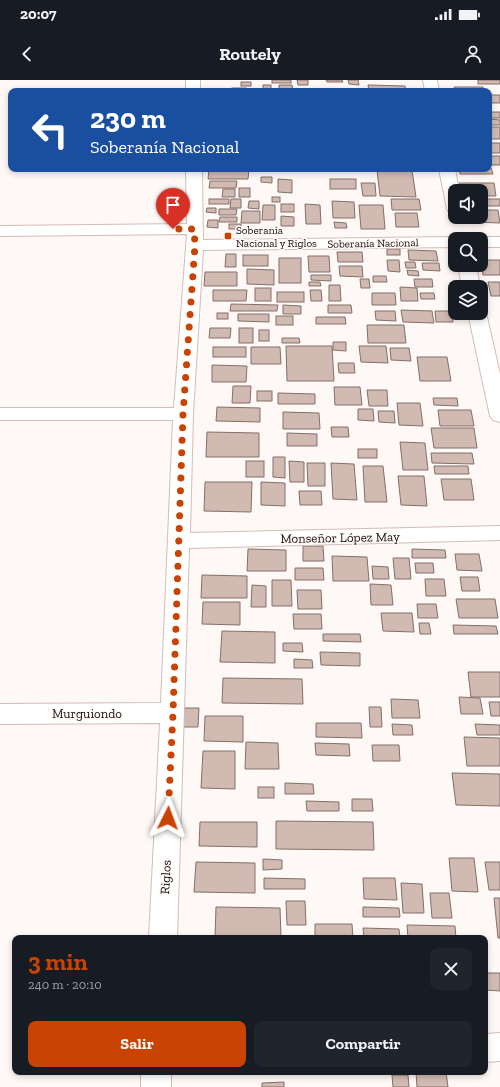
<!DOCTYPE html>
<html lang="es">
<head>
<meta charset="utf-8">
<style>
  body { margin:0; font-family:"Zilla Slab",serif; background:#20242c; color:#f1f3f6; height:100vh; display:flex; flex-direction:column; font-size:15px; white-space:nowrap }
  * { box-sizing:border-box; margin:0 }
  p { font-size:13px; color:#9ea1a6 }
  .icon { flex:none; width:22px; height:22px; fill:none; stroke:currentColor; stroke-width:2; stroke-linecap:round; stroke-linejoin:round }
  .map { position:relative; flex:1; overflow:hidden }
  .panel { position:absolute; left:12px; top:855px; width:476px; height:140px; display:flex; flex-direction:column; background:#171b24; border-radius:8px; box-shadow:0 2px 6px #0003 }
  .panel>* { flex:none }
  .top-card { position:absolute; left:8px; top:8px; width:484px; height:84px; border-radius:8px; box-shadow:0 2px 6px #0003; background:#1a4fa0; color:#fff; overflow:hidden }
  .buttons { position:absolute; left:448px; top:104px; display:grid; gap:8px }
  .buttons a { display:grid; place-items:center; width:40px; height:40px; border-radius:8px; background:#171b24; box-shadow:0 2px 6px #0003; font-size:20px }
  .pin { position:absolute; display:grid; place-items:center; width:34px; height:34px; color:#fff; margin:-41px -17px; border-radius:50% 50% 50% 0; rotate:-45deg; box-shadow:0 0 4px #0007 }
  .pin .icon { rotate:45deg }
  .me { position:absolute; width:44px; margin:-22px; rotate:3deg; stroke-linejoin:round; filter:drop-shadow(0 0 3px #0008) }
  .turn { display:flex; align-items:center; gap:14px; height:84px; padding:0 16px; font-size:18px }
  .turn .icon { width:52px; height:52px; stroke-width:2.5 }
  .turn b { display:block; font-size:28px; line-height:34px }
  .round { display:grid; place-items:center; flex:none; width:42px; height:42px; border-radius:8px; background:#20242c }
  .overview { display:flex; align-items:center; justify-content:space-between; height:68px; padding:0 16px }
  h1 { font-size:24px; font-weight:800; line-height:30px; color:#c94302 }
  .cta { display:flex; gap:8px; margin-top:auto; padding:8px 16px }
  .cta a { flex:1; height:46px; border-radius:8px; background:#c94302; color:#fff; font-size:16px; font-weight:800; line-height:46px; text-align:center }
  .cta a+a { background:#20242c; color:#f1f3f6 }
  .status { display:flex; justify-content:space-between; align-items:center; height:28px; padding:0 20px; background:#171b24; direction:ltr }
  .status svg { height:11px; fill:currentColor }
  header { display:flex; justify-content:space-between; align-items:center; height:52px; padding:0 16px; background:#171b24; font-size:18px; font-weight:800 }
  .map>svg:first-child { display:block }
  .building { fill:#d1bab2; stroke:#846f68 }
  .lines { fill:none; stroke-linecap:round; stroke-linejoin:round }
  .minor-casing { stroke:#d4bdb6; stroke-width:2 }
  .minor { fill:#fff; fill-rule:evenodd }
  .route { stroke:#c94302; stroke-width:7; stroke-dasharray:0 12.6 }
  .poi-dot { fill:#c94302; stroke:#fef9f7; stroke-width:1.5 }
  .labels { text-anchor:middle; stroke-width:3; stroke-linejoin:round; paint-order:stroke }
  .far-poi-label { font-size:11px; fill:#1a120f; stroke:#fef9f7; text-anchor:start }
  .far-street-label { font-size:11px; fill:#1a120f; stroke:#fef9f7 }
  .street-label { font-size:13px; fill:#1a120f; stroke:#fef9f7 }
</style>
</head>
<body>
<div class="status"><b>20:07</b><svg viewBox="0 0 49 12"><path d="M0 12V9h3v3zM5 12V6h3v6zM10 12V3h3v9zM15 12V0h3v12zM26 1h20v11H26zM47 4h2v5h-2z"/></svg></div>
<header><svg class="icon" aria-label="back" viewBox="0 0 24 24"><path d="M15 5l-7 7 7 7"/></svg>Routely<svg class="icon" aria-label="person" viewBox="0 0 24 24"><circle cx="12" cy="8" r="4"/><path d="M4 21q1-7 8-7t8 7"/></svg></header>
<div class="map">
<svg width="500" height="1007" viewBox="0 0 500 1007">
  <rect width="100%" height="100%" fill="#fef9f7"/>
  <!-- building -->
  <g class="building">
    <rect x="272" y="0" width="19" height="3"/>
    <path d="M297 0H308V5H298Z"/>
    <path d="M326 0H342L343 2H327Z"/>
    <path d="M348 0H358L359 5 349 4Z"/>
    <rect x="478" y="0" width="22" height="4"/>
    <rect x="241" y="2" width="10" height="4"/>
    <rect x="263" y="5" width="8" height="6"/>
    <path d="M279 5H292L293 11H279Z"/>
    <path d="M368 5 405 6 406 11H369Z"/>
    <path d="M454 7H483L484 11H455Z"/>
    <rect x="232" y="8" width="14" height="3"/>
    <rect x="489" y="15" width="11" height="8"/>
    <rect x="489" y="32" width="11" height="6"/>
    <path d="M489 39 500 40V45H489Z"/>
    <rect x="489" y="47" width="11" height="12"/>
    <rect x="489" y="63" width="11" height="10"/>
    <rect x="489" y="76" width="11" height="9"/>
    <path d="M489 88H491L493 94H460L459 89H489Z"/>
    <path d="M209 89H249L248 99H208Z"/>
    <path d="M377 90H412L416 117 380 116Z"/>
    <path d="M261 97H272V103L261 102Z"/>
    <path d="M278 99 292 100V113L278 112Z"/>
    <rect x="330" y="99" width="26" height="10"/>
    <path d="M210 101H237L236 108H209Z"/>
    <path d="M361 103H375L376 116H363Z"/>
    <path d="M459 103H494L496 116H481V111H461Z"/>
    <rect x="239" y="108" width="11" height="9"/>
    <path d="M223 109H235V117H222Z"/>
    <rect x="272" y="117" width="8" height="5"/>
    <rect x="209" y="119" width="20" height="5"/>
    <path d="M231 119H241V128H230Z"/>
    <path d="M391 119H419L421 130H392Z"/>
    <rect x="481" y="119" width="19" height="7"/>
    <path d="M249 121H259V129L248 128Z"/>
    <path d="M332 121 354 122 355 138H333Z"/>
    <rect x="281" y="124" width="13" height="8"/>
    <path d="M305 124 320 125 321 144H306Z"/>
    <path d="M263 125H275V140H262Z"/>
    <path d="M359 125H383L385 149H361Z"/>
    <path d="M207 128H216V133L206 132Z"/>
    <path d="M219 129H237L236 135H219Z"/>
    <path d="M481 130H498L500 143 471 142 470 137H481Z"/>
    <path d="M242 131H260V143H241Z"/>
    <path d="M395 133H417L419 147H396Z"/>
    <path d="M281 136 294 137V146H281Z"/>
    <path d="M220 137H237V142H219Z"/>
    <path d="M208 140H218V148L207 147Z"/>
    <path d="M334 142 346 143 347 148H335Z"/>
    <rect x="229" y="144" width="12" height="5"/>
    <rect x="387" y="169" width="13" height="6"/>
    <path d="M408 170 436 171 438 181 409 180Z"/>
    <path d="M337 172H362L363 182H338Z"/>
    <path d="M226 174H236V187H225Z"/>
    <rect x="243" y="175" width="25" height="11"/>
    <path d="M308 176H329L330 192H309Z"/>
    <rect x="279" y="178" width="22" height="25"/>
    <path d="M387 180H399L400 192 388 191Z"/>
    <path d="M481 180H500V195H483Z"/>
    <path d="M405 182H415L416 188H406Z"/>
    <path d="M422 183H439L440 191 423 190Z"/>
    <path d="M339 186H362L363 197 340 196Z"/>
    <path d="M247 189 274 190V205L247 204Z"/>
    <path d="M407 190 418 191 419 196 408 195Z"/>
    <path d="M205 192H237V206H204Z"/>
    <path d="M311 195H331V201L311 200Z"/>
    <path d="M373 196H386L387 202H373Z"/>
    <path d="M360 199H369L370 208H361Z"/>
    <path d="M414 199H432L433 207H415Z"/>
    <path d="M309 202H320L321 206H309Z"/>
    <path d="M488 202H500V216H491Z"/>
    <path d="M329 205H340L341 221H329Z"/>
    <path d="M400 207 417 208 418 221H401Z"/>
    <rect x="255" y="208" width="16" height="13"/>
    <path d="M213 210H247L246 221H213Z"/>
    <path d="M310 210H321L322 221H311Z"/>
    <rect x="277" y="212" width="27" height="10"/>
    <path d="M372 213H395L396 225H372Z"/>
    <path d="M420 213H434L435 219H421Z"/>
    <path d="M231 224 278 225 277 231H230Z"/>
    <path d="M283 225 301 226V234H283Z"/>
    <path d="M328 225H351L352 233H328Z"/>
    <path d="M401 230 432 231 434 243 403 242Z"/>
    <path d="M375 231H395L396 241 376 240Z"/>
    <path d="M435 231H451L453 242H436Z"/>
    <rect x="217" y="233" width="11" height="6"/>
    <path d="M238 234H269V242L238 241Z"/>
    <rect x="276" y="236" width="17" height="9"/>
    <path d="M316 237H345L346 244H316Z"/>
    <path d="M367 245H404L406 263H368Z"/>
    <path d="M210 248H231L230 258H209Z"/>
    <rect x="239" y="248" width="14" height="15"/>
    <rect x="259" y="250" width="10" height="11"/>
    <path d="M282 258H299L300 263H282Z"/>
    <path d="M333 262H346V271L333 270Z"/>
    <path d="M286 266H332L334 301H287Z"/>
    <path d="M359 266H386L388 283 361 282Z"/>
    <rect x="213" y="267" width="33" height="10"/>
    <path d="M251 267H280L281 284H251Z"/>
    <path d="M390 268H409L411 281 391 280Z"/>
    <path d="M417 277H447L451 301H420Z"/>
    <path d="M338 283H354L355 293H339Z"/>
    <path d="M212 285 247 286 246 302H212Z"/>
    <path d="M233 306H251L250 323H232Z"/>
    <path d="M334 307H360L362 325H335Z"/>
    <path d="M367 310H387L388 326H369Z"/>
    <rect x="257" y="311" width="15" height="10"/>
    <path d="M278 313 315 314V324H278Z"/>
    <path d="M433 318H457L458 326 434 325Z"/>
    <path d="M397 323H420L423 346 399 345Z"/>
    <path d="M217 327 260 328V342L216 341Z"/>
    <path d="M358 329H373L374 341 358 340Z"/>
    <path d="M438 330H471L474 346H440Z"/>
    <path d="M378 331H394L395 343 379 342Z"/>
    <path d="M283 332 319 333 320 349H283Z"/>
    <path d="M331 347H348L349 357H332Z"/>
    <path d="M431 348H474L477 368H434Z"/>
    <path d="M207 352 259 353V377H206Z"/>
    <path d="M287 353 317 354V366H287Z"/>
    <path d="M400 362 425 363 428 390H403Z"/>
    <rect x="358" y="369" width="19" height="9"/>
    <path d="M431 373H472L474 384 432 383Z"/>
    <path d="M273 377H285V398L273 397Z"/>
    <rect x="246" y="381" width="18" height="16"/>
    <path d="M289 381 304 382V402H290Z"/>
    <path d="M307 383H325V406H308Z"/>
    <path d="M331 383 354 384 357 420 333 419Z"/>
    <path d="M363 386H383L387 422H365Z"/>
    <path d="M434 386H468L469 394H435Z"/>
    <path d="M398 396H424L427 426 401 425Z"/>
    <path d="M441 399H471L474 420H444Z"/>
    <path d="M205 402H252L251 432 204 431Z"/>
    <path d="M261 402 285 403V426L261 425Z"/>
    <path d="M299 411H321L322 425H300Z"/>
    <path d="M303 466H323L324 481H303Z"/>
    <path d="M248 469 286 470V491H247Z"/>
    <path d="M412 469 445 470 446 478H412Z"/>
    <path d="M455 474H479L482 491 457 490Z"/>
    <path d="M332 476 367 477 369 501H333Z"/>
    <path d="M393 478H409L411 499H395Z"/>
    <path d="M415 483H433L434 493H416Z"/>
    <path d="M372 486 388 487 389 499H373Z"/>
    <path d="M295 488H323L324 500H295Z"/>
    <path d="M202 495 247 496V518H201Z"/>
    <path d="M460 497H478L480 511H462Z"/>
    <path d="M425 499H444L446 516H426Z"/>
    <path d="M272 500H291L292 526H272Z"/>
    <path d="M370 504 391 505 393 525H371Z"/>
    <path d="M252 505 266 506V527H251Z"/>
    <path d="M297 510H321L322 529H298Z"/>
    <path d="M456 519H495L498 538H459Z"/>
    <path d="M203 522H240V545L202 544Z"/>
    <path d="M417 524H436L438 538H418Z"/>
    <path d="M381 533H412L414 552 383 551Z"/>
    <path d="M293 534H321L322 549H294Z"/>
    <path d="M419 543H429L431 554H420Z"/>
    <path d="M453 545 496 546 498 554H454Z"/>
    <path d="M222 551 275 552V583L220 582Z"/>
    <path d="M323 554H360L361 562 323 561Z"/>
    <path d="M283 563H302L303 572 283 571Z"/>
    <path d="M320 572 360 573V586L321 585Z"/>
    <path d="M294 579 312 580 313 588H294Z"/>
    <path d="M468 592H500V617H471Z"/>
    <path d="M223 598 302 599 303 624 222 623Z"/>
    <path d="M459 617 480 618 483 634H461Z"/>
    <path d="M391 619 418 620 420 638H392Z"/>
    <path d="M489 622H500V636H491Z"/>
    <path d="M369 627H381L382 647H370Z"/>
    <path d="M183 628H199L198 647H182Z"/>
    <path d="M205 636H243V662L204 661Z"/>
    <path d="M316 643H361L362 658 316 657Z"/>
    <path d="M392 644 412 645 413 655H393Z"/>
    <path d="M475 644 500 645V655H477Z"/>
    <path d="M464 657 500 658V686H467Z"/>
    <path d="M246 662 278 663 279 689H245Z"/>
    <path d="M315 663 349 664 350 676 316 675Z"/>
    <path d="M372 665H399L400 681H373Z"/>
    <path d="M203 671H235V709L201 708Z"/>
    <path d="M452 693 500 694V726L456 725Z"/>
    <path d="M285 703 313 704 314 714H285Z"/>
    <rect x="258" y="707" width="16" height="11"/>
    <path d="M352 719H372L373 731H352Z"/>
    <path d="M306 721 339 722V731H307Z"/>
    <path d="M276 741 373 742 374 770 276 769Z"/>
    <path d="M200 742H257V767L199 766Z"/>
    <path d="M449 778H474L478 812 452 811Z"/>
    <path d="M263 779 282 780V789L263 790Z"/>
    <path d="M196 782 255 783V813L194 812Z"/>
    <path d="M485 782H500V810H489Z"/>
    <path d="M264 798 305 799V809H264Z"/>
    <path d="M363 798H395L397 820 364 819Z"/>
    <path d="M401 803 422 804 424 833H403Z"/>
    <path d="M430 813H449L452 838H432Z"/>
    <path d="M494 818H500V858H498Z"/>
    <path d="M286 821H305L306 845H287Z"/>
    <path d="M216 827 280 828 281 858H215Z"/>
    <path d="M363 827 399 828 400 837H363Z"/>
    <path d="M315 844H352L353 858H315Z"/>
    <path d="M407 845 455 846 456 858H408Z"/>
    <path d="M363 848 399 849 400 858H364Z"/>
    <path d="M485 893H500V911L486 910Z"/>
    <path d="M416 992H446L448 1007H417Z"/>
    <path d="M392 995H408L409 1007H393Z"/>
    <path d="M284 1002V1007H262V1003Z"/>
  </g>
  <g class="lines">
    <!-- minor casing -->
    <g class="minor-casing">
      <g id="minor">
        <rect x="186" y="0" width="14" height="11"/>
        <path d="M423 0H437L439 11H425Z"/>
        <path d="M186 89H202L203 160 455 157 461 159H455V167L203 170 193 334 190 453 500 446V460L189 468 177 858H149L160 643 0 644V624L161 623 173 340H0V328H174L187 154 0 156V146L187 144Z"/>
        <path d="M439 89H455L459 111H455V134L449 132 447 129Z"/>
        <path d="M481 157H500V167H481V159H475Z"/>
        <path d="M458 185H476L480 207H462Z"/>
        <path d="M481 229 486 233 500 294V342L493 340 490 336 468 233H481Z"/>
        <path d="M500 953V981L485 982V954Z"/>
        <rect x="141" y="992" width="30" height="15"/>
      </g>
    </g>
    <!-- minor -->
    <use href="#minor" class="minor"/>
  </g>
  <g class="lines">
    <!-- route -->
    <path class="route" d="M168 738 173 633 183 334 195 165 194 149H173"/>
  </g>
  <!-- markers -->
  <rect class="poi-dot" x="224" y="152" width="8" height="8" rx="2"/>
  <g class="labels">
    <!-- far-poi labels -->
    <g class="far-poi-label">
      <text x="236" y="154">Soberanía<tspan x="236" dy="13">Nacional y Riglos</tspan></text>
    </g>
    <!-- far-street labels -->
    <g class="far-street-label">
      <text transform="translate(373 163) rotate(-1)" y="4">Soberanía Nacional</text>
    </g>
    <!-- street labels -->
    <g class="street-label">
      <text transform="translate(340 457) rotate(-1)" y="5">Monseñor López May</text>
      <text x="87" y="638">Murguiondo</text>
      <text transform="translate(165 797) rotate(-87)" y="5">Riglos</text>
    </g>
  </g>
</svg>
<div class="buttons">
<a><svg class="icon" aria-label="sound" viewBox="0 0 24 24"><path d="M4 9h4l5-4v14l-5-4H4zM17 9q2 3 0 6"/></svg></a>
<a><svg class="icon" aria-label="search" viewBox="0 0 24 24"><circle cx="10" cy="10" r="6"/><path d="M15 15l6 6"/></svg></a>
<a><svg class="icon" aria-label="layers" viewBox="0 0 24 24"><path d="M12 4l9 5-9 5-9-5zM3 14l9 5 9-5"/></svg></a>
</div>
<div class="pin" style="left:173px;top:149px;background:#d93025"><svg class="icon" aria-label="arrive" viewBox="0 0 24 24"><path d="M6 21V4h12l-3 4 3 4H6"/></svg></div>
<svg class="me" style="left:168px;top:738px" viewBox="-20 -20 40 40"><path d="M0-17L14 15 0 8-14 15z" fill="#c94302" stroke="#fff" stroke-width="4"/></svg>
<div class="top-card">
<div class="turn"><svg class="icon" aria-label="left" viewBox="0 0 24 24"><path d="M17 20v-9H6M10 6l-5 5 5 5"/></svg><div><b>230 m</b>Soberanía Nacional</div></div>
</div>
<section class="panel">
<div class="overview"><div><h1>3 min</h1><p>240 m · 20:10</p></div><a class="round"><svg class="icon" aria-label="close" viewBox="0 0 24 24"><path d="M6 6l12 12M18 6L6 18"/></svg></a></div>
<div class="cta"><a>Salir</a><a>Compartir</a></div>
</section>
</div>
</body>
</html>
